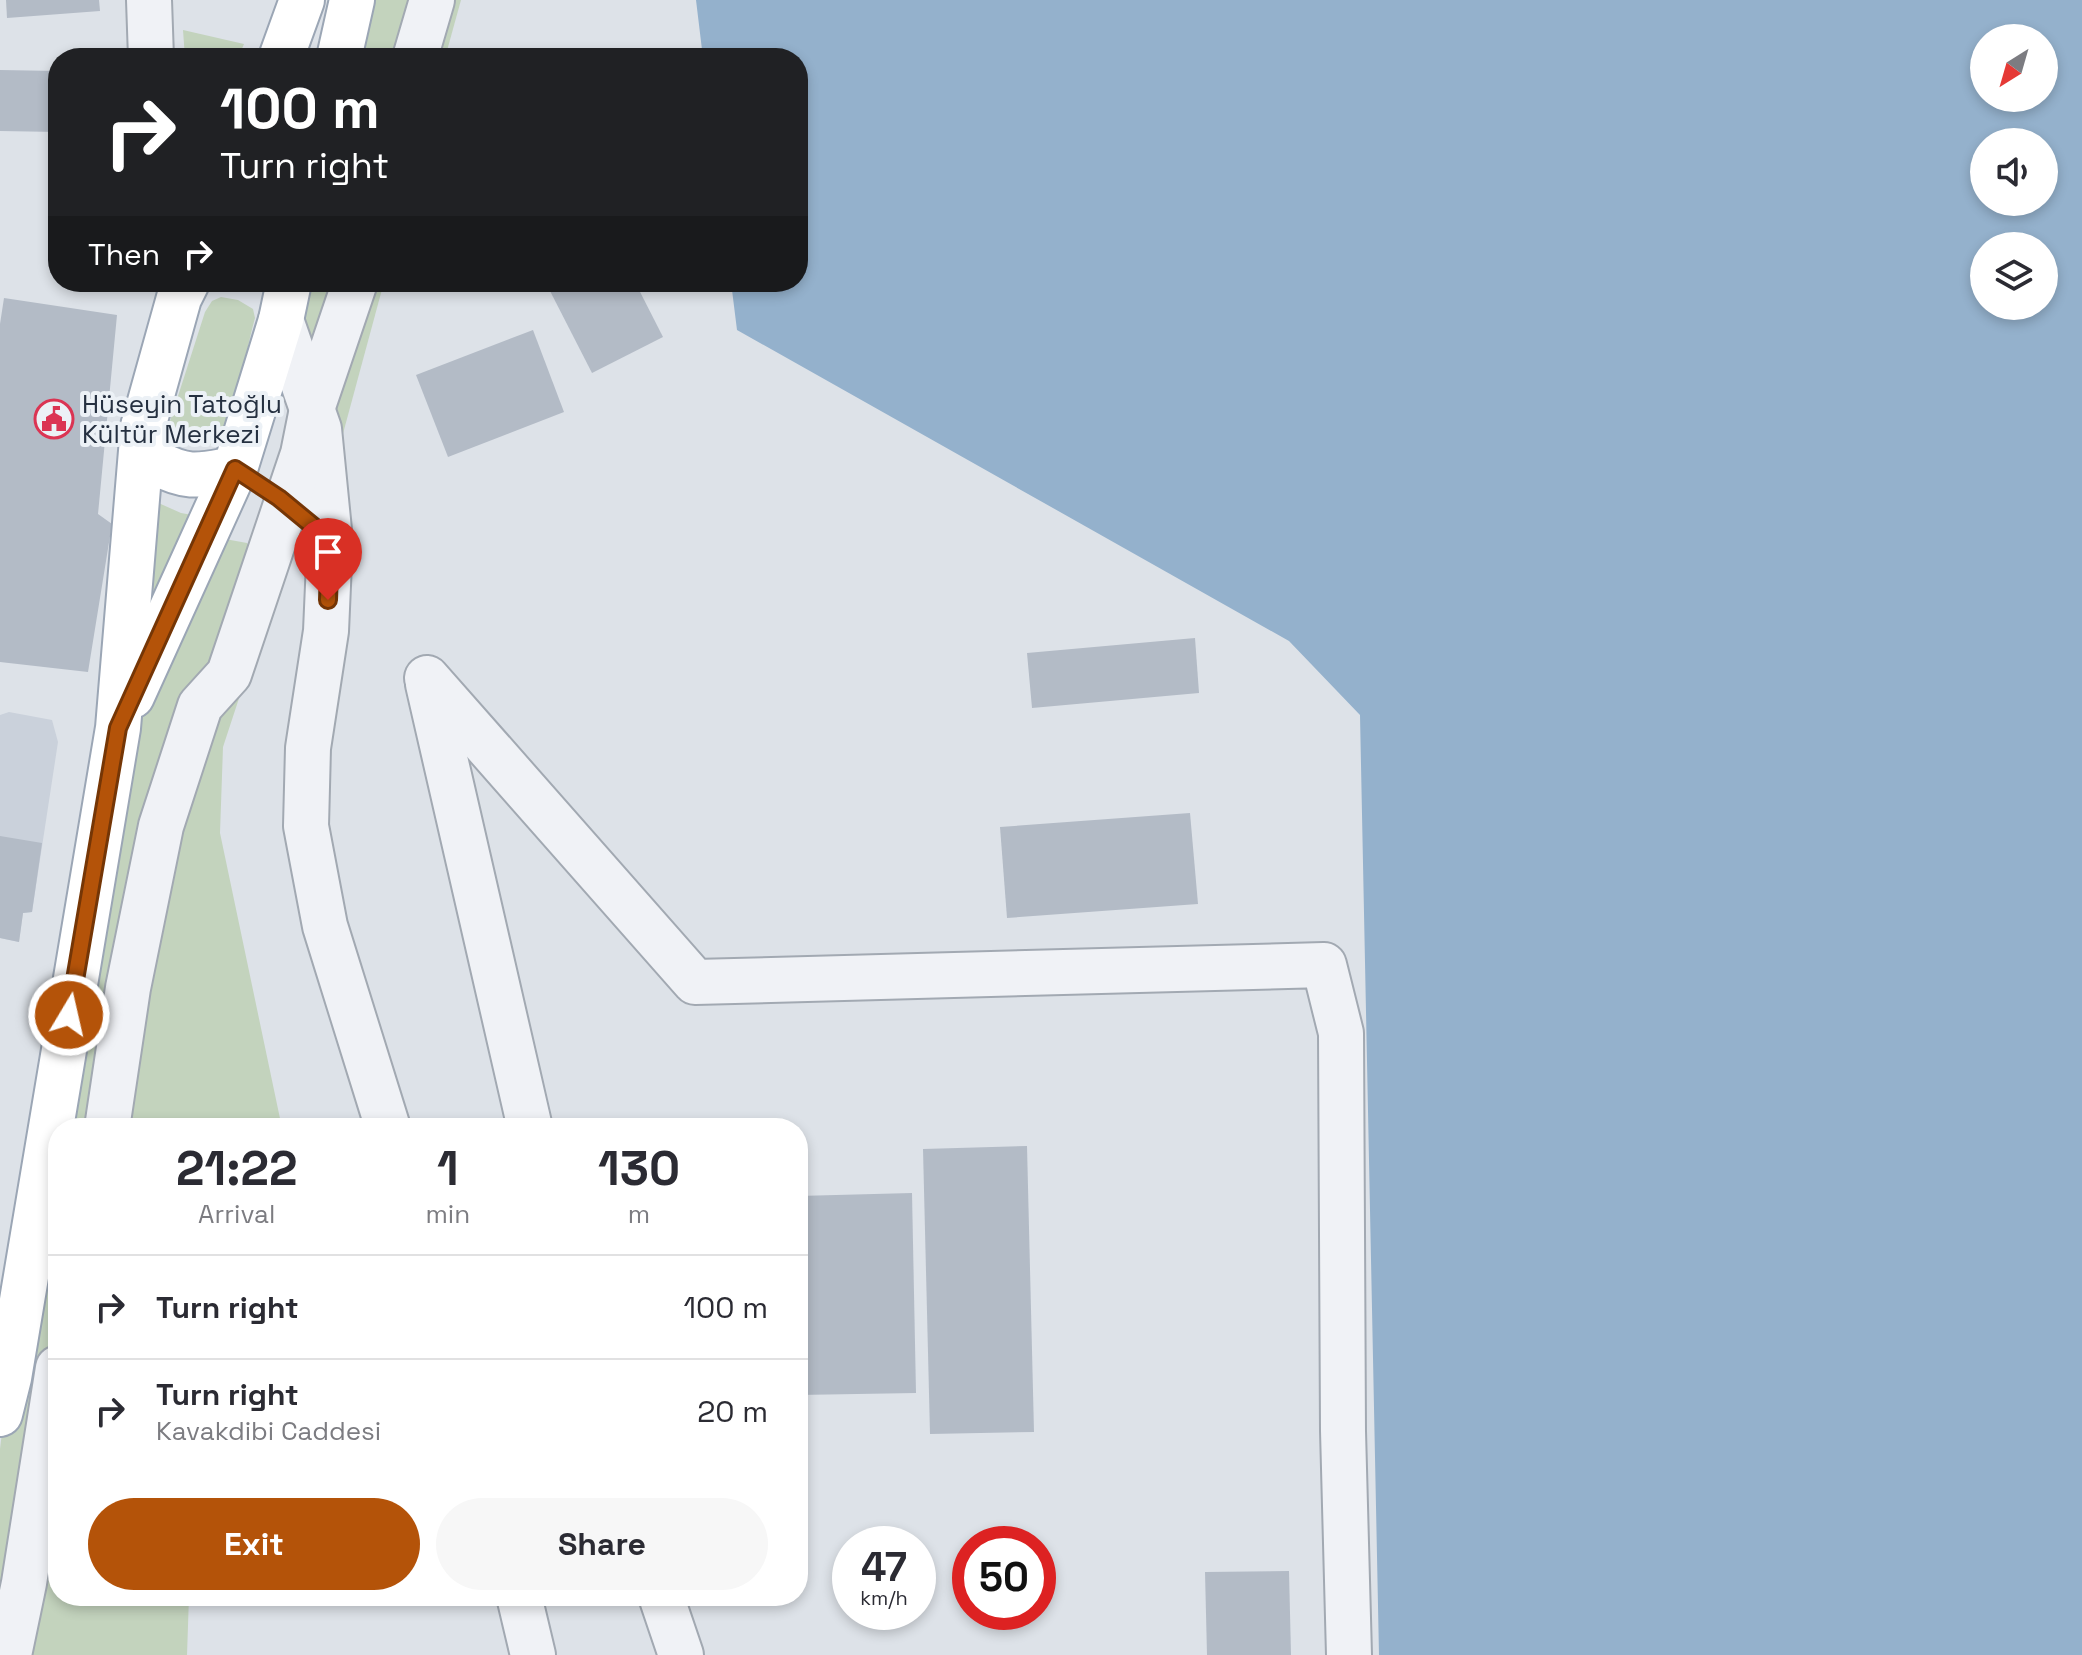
<!DOCTYPE html>
<html lang="en">
<head>
<meta charset="utf-8">
<style>
  body { margin:0; font-family:"Space Grotesk",sans-serif; background:#f7f7f7; color:#2b2b33; height:100vh; display:flex; flex-direction:column; font-size:30px; white-space:nowrap }
  * { box-sizing:border-box; margin:0 }
  p { font-size:26px; color:#7c7c81 }
  .icon { flex:none; width:44px; height:44px; fill:none; stroke:currentColor; stroke-width:2; stroke-linecap:round; stroke-linejoin:round }
  .map { position:relative; flex:1; overflow:hidden }
  .side { position:absolute; left:48px; top:1118px; width:760px; height:488px; display:flex; flex-direction:column; background:#fff; border-radius:32px; box-shadow:0 4px 12px #0003 }
  .side>* { flex:none }
  .top-card { position:absolute; left:48px; top:48px; width:760px; height:244px; border-radius:32px; box-shadow:0 4px 12px #0003; background:#202124; color:#fff; overflow:hidden }
  .needle { width:52px; rotate:217deg }
  .buttons { position:absolute; left:1970px; top:24px; display:grid; gap:16px }
  .buttons a { display:grid; place-items:center; width:88px; height:88px; border-radius:50%; background:#fff; box-shadow:0 4px 12px #0003; font-size:40px }
  .speed { position:absolute; left:832px; top:1526px; display:flex; gap:16px; font-size:40px; font-weight:700; text-align:center }
  .speed>* { display:grid; place-content:center; width:104px; height:104px; border-radius:50%; background:#fff; box-shadow:0 4px 12px #0003; line-height:1 }
  .speed small { font-size:20px; font-weight:400 }
  .speed .limit { border:12px solid #d22; background:#fff; color:#111 }
  .pin { position:absolute; display:grid; place-items:center; width:68px; height:68px; color:#fff; margin:-82px -34px; border-radius:50% 50% 50% 0; rotate:-45deg; box-shadow:0 0 8px #0007 }
  .pin .icon { rotate:45deg }
  .me { position:absolute; width:88px; margin:-44px; rotate:9deg; stroke-linejoin:round; filter:drop-shadow(0 0 6px #0008) }
  .turn { display:flex; align-items:center; gap:28px; height:168px; padding:0 40px; font-size:36px }
  .turn .icon { width:104px; height:104px; stroke-width:2.5 }
  .turn b { display:block; font-size:56px; line-height:68px }
  .then { display:flex; align-items:center; height:76px; padding:0 40px; background:#0003; gap:16px; font-size:30px }
  .eta { display:flex; justify-content:space-evenly; align-items:center; height:136px; text-align:center }
  .eta b { font-size:48px; font-weight:800; line-height:56px }
  .cta { display:flex; gap:16px; margin-top:auto; padding:16px 40px }
  .cta a { flex:1; height:92px; border-radius:48px; background:#b45309; color:#fff; font-size:32px; font-weight:800; line-height:92px; text-align:center }
  .cta a+a { background:#f7f7f7; color:#2b2b33 }
  ul { padding:0; list-style:none }
  li { display:flex; align-items:center; gap:24px; height:104px; padding:0 40px; border-top:2px solid #e1e1e2 }
  li div { flex:1 }
  li b { display:block; font-size:30px }
  li em { font-style:normal }
  .map>svg:first-child { display:block }
  .built { fill:#cad1db }
  .green { fill:#c3d3bd }
  .water { fill:#94b1cc; fill-rule:evenodd }
  .building { fill:#b3bbc6 }
  .lines { fill:none; stroke-linecap:round; stroke-linejoin:round }
  .minor-casing { stroke:#a2a9b2; stroke-width:48 }
  .major-casing { stroke:#9ba6b5; stroke-width:48 }
  .minor { stroke:#f0f2f6; stroke-width:44 }
  .major { stroke:#fff; stroke-width:44 }
  .route-casing { stroke:#753606; stroke-width:20 }
  .route { stroke:#b45309; stroke-width:14 }
  .labels { text-anchor:middle; stroke-width:8; stroke-linejoin:round; paint-order:stroke }
  .poi-label { font-size:26px; fill:#253040; stroke:#ecf1f6; text-anchor:start }
</style>
</head>
<body>
<div class="map">
<svg width="2082" height="1655" viewBox="0 0 2082 1655">
  <rect width="100%" height="100%" fill="#dde2e8"/>
  <!-- built -->
  <path class="built" d="M9 712 52 720 58 742 32 912 23 913 19 942 0 938V715Z"/>
  <!-- green -->
  <g class="green">
    <path d="M345 0H461L445 58H332Z"/>
    <path d="M183 30 244 44 238 58H185Z"/>
    <path d="M286 282H384L328 489Z"/>
    <path d="M221 297 238 300 253 309 255 318C246 350 234 426 211 445 191 443 178 440 170 421L205 312 212 301Z"/>
    <path d="M154 501 181 513 198 516 145 616Z"/>
    <path d="M225 539 247 543 257 560 267 613 223 747 220 833 282 1128H58V1596H189L187 1655H0V1449L15 1324 121 761 149 695Z"/>
  </g>
  <!-- water -->
  <path class="water" d="M696 0H2082V1655H1379L1360 715 1289 641 737 330 731 282H798V58H703ZM1984 38H2044V98H1984ZM1984 142H2044V202H1984ZM1984 246H2044V306H1984Z"/>
  <!-- building -->
  <g class="building">
    <path d="M6 0H99L100 11 7 18Z"/>
    <path d="M0 70 58 71V132L0 131Z"/>
    <path d="M562 282H635L663 337 592 373 549 289Z"/>
    <path d="M4 298 117 315 98 514 112 524 88 672 0 662V324Z"/>
    <path d="M533 330 564 412 448 457 416 375Z"/>
    <path d="M1195 638 1199 693 1032 708 1027 653Z"/>
    <path d="M1190 813 1198 904 1007 918 1000 827Z"/>
    <path d="M0 836 42 843 32 912 23 913 19 942 0 938Z"/>
    <path d="M1027 1146 1034 1432 930 1434 923 1149Z"/>
    <path d="M912 1193 916 1393 798 1395V1196Z"/>
    <path d="M1289 1571 1291 1655H1207L1205 1572Z"/>
  </g>
  <g class="lines">
    <!-- minor casing -->
    <g class="minor-casing">
      <g id="minor">
        <path d="M149 0 151 58"/>
        <path d="M415 58 432 0"/>
        <path d="M281 320 319 429 330 540 326 631 308 748 306 826 325 926 388 1128"/>
        <path d="M427 678 695 982 1324 965 1341 1033 1343 1431 1349 1655"/>
        <path d="M428 684 530 1128"/>
        <path d="M107 1128 128 988 161 826 200 706 229 674 303 454 312 409 355 282"/>
        <path d="M519 1596 533 1655"/>
        <path d="M661 1596 681 1655"/>
        <path d="M9 1655 24 1583 58 1368"/>
      </g>
    </g>
    <!-- major casing -->
    <g class="major-casing">
      <g id="major">
        <path d="M281 58 302 0"/>
        <path d="M339 58 352 0"/>
        <path d="M143 427 157 463C189 480 200 475 235 469"/>
        <path d="M132 696 235 469 281 320 289 282"/>
        <path d="M0 1414 9 1378 118 728 143 427 179 298 187 282"/>
      </g>
    </g>
    <!-- minor -->
    <use href="#minor" class="minor"/>
    <!-- major -->
    <use href="#major" class="major"/>
  </g>
  <g class="lines">
    <!-- route casing -->
    <g class="route-casing">
      <path id="route" d="M69 1015 118 728 235 469 279 498 330 540 328 600"/>
    </g>
    <!-- route -->
    <use href="#route" class="route"/>
  </g>
  <!-- icons -->
  <defs>
    <g id="civic-ring" transform="scale(2)"><circle r="9.5" fill="#ecf1f6" stroke="#db3453" stroke-width="1.5"/><path d="M-.6-6.5H3V-4.5H.6V-3L4-1V1h2V6H-6V1h2V-1L-.6-3ZM-1.2 2.5V6h2.4V2.5Z" fill="#db3453"/></g>
  </defs>
  <g fill-rule="evenodd">
    <use href="#civic-ring" x="54" y="419"/>
  </g>
  <g class="labels">
    <!-- poi labels -->
    <g class="poi-label">
      <text x="82" y="413">Hüseyin Tatoğlu<tspan x="82" dy="30">Kültür Merkezi</tspan></text>
    </g>
  </g>
</svg>
<div class="buttons">
<a><svg class="needle" viewBox="-14 -14 28 28"><path d="M0-13l5 13h-10z" fill="#e53935"/><path d="M0 13l5-13h-10z" fill="#7c7c81"/></svg></a>
<a><svg class="icon" aria-label="sound" viewBox="0 0 24 24"><path d="M4 9h4l5-4v14l-5-4H4zM17 9q2 3 0 6"/></svg></a>
<a><svg class="icon" aria-label="layers" viewBox="0 0 24 24"><path d="M12 4l9 5-9 5-9-5zM3 14l9 5 9-5"/></svg></a>
</div>
<div class="speed"><div>47<small>km/h</small></div><div class="limit">50</div></div>
<div class="pin" style="left:328px;top:600px;background:#d93025"><svg class="icon" aria-label="arrive" viewBox="0 0 24 24"><path d="M6 21V4h12l-3 4 3 4H6"/></svg></div>
<svg class="me" style="left:69px;top:1015px" viewBox="-20 -20 40 40"><circle r="17" fill="#b45309" stroke="#fff" stroke-width="3"/><path d="M0-11L8 9 0 5-8 9z" fill="#fff"/></svg>
<div class="top-card">
<div class="turn"><svg class="icon" aria-label="right" viewBox="0 0 24 24"><path d="M7 20v-9h11M14 6l5 5-5 5"/></svg><div><b>100 m</b>Turn right</div></div>
<div class="then">Then<svg class="icon" aria-label="right" viewBox="0 0 24 24"><path d="M7 20v-9h11M14 6l5 5-5 5"/></svg></div>
</div>
<section class="side">
<div class="eta">
<div><b>21:22</b><p>Arrival</p></div>
<div><b>1</b><p>min</p></div>
<div><b>130</b><p>m</p></div>
</div>
<ul>
<li><svg class="icon" aria-label="right" viewBox="0 0 24 24"><path d="M7 20v-9h11M14 6l5 5-5 5"/></svg><div><b>Turn right</b></div><em>100 m</em></li>
<li><svg class="icon" aria-label="right" viewBox="0 0 24 24"><path d="M7 20v-9h11M14 6l5 5-5 5"/></svg><div><b>Turn right</b><p>Kavakdibi Caddesi</p></div><em>20 m</em></li>
</ul>
<div class="cta"><a>Exit</a><a>Share</a></div>
</section>
</div>
</body>
</html>
